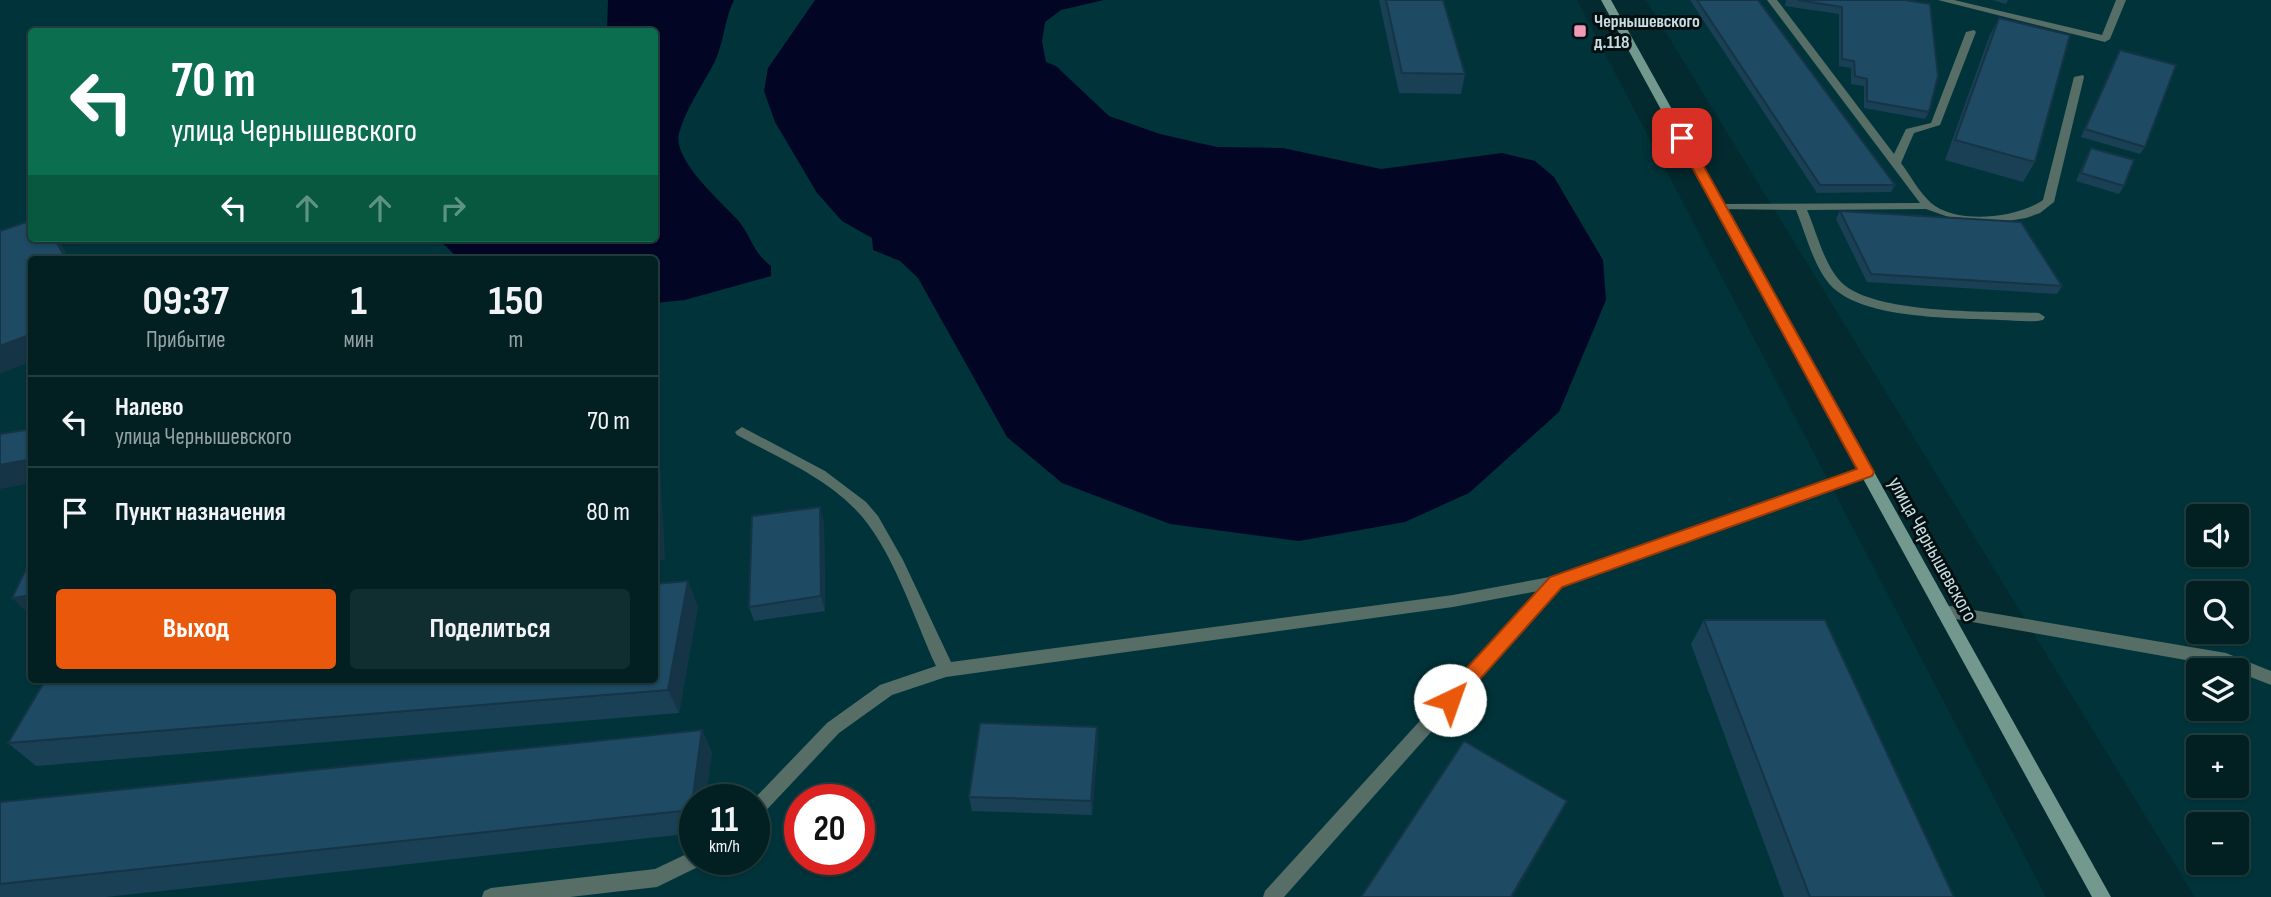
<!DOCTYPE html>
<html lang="ru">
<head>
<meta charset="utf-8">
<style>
  body { margin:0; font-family:"Sofia Sans Condensed",sans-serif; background:#102d2f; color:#f1f3f6; height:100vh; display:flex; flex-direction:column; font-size:26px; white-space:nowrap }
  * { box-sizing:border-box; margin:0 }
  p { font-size:23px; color:#96a3a5 }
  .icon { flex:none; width:38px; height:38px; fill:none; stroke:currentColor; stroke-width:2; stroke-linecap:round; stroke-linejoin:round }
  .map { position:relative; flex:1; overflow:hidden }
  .sheet { position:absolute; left:28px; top:256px; width:630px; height:427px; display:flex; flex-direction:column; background:#022022; border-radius:7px; box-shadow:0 2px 5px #0004,0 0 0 2px #233e40 }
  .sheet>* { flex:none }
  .hud { position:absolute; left:28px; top:28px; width:630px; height:214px; border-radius:7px; box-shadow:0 2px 5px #0004,0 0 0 2px #233e40; background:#0b6e4f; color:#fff; overflow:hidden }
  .buttons { position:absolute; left:2186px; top:504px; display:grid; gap:14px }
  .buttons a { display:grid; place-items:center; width:63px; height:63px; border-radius:7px; background:#022022; box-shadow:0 2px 5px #0004,0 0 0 2px #233e40; font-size:35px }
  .speed { position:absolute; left:679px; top:784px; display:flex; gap:14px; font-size:35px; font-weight:700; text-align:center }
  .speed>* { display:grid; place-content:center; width:91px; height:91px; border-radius:50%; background:#022022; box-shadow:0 2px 5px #0004,0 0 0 2px #233e40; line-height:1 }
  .speed small { font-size:18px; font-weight:400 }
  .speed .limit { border:10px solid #d22; background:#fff; color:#111 }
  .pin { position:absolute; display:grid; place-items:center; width:60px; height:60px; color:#fff; margin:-30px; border-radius:14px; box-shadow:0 4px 10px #0006 }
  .me { position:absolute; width:77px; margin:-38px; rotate:42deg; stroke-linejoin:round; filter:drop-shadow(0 0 5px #0008) }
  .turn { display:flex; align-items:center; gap:24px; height:147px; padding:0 28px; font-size:32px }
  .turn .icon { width:91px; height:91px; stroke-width:2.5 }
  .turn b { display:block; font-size:49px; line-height:60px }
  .lanes { display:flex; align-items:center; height:66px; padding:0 28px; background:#0003; justify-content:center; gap:35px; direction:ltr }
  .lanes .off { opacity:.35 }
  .eta { display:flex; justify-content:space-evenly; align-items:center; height:119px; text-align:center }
  .eta b { font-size:42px; font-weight:700; line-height:49px }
  .button { display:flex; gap:14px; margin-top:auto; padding:14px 28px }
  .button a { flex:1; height:80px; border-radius:7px; background:#ea580c; color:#fff; font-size:28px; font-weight:700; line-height:80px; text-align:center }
  .button a+a { background:#102d2f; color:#f1f3f6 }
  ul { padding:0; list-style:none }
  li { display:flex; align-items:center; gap:21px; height:91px; padding:0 28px; border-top:2px solid #233e40 }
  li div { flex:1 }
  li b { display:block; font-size:26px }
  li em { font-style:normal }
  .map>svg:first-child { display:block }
  .built { fill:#00343a; fill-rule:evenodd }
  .water { fill:#020624 }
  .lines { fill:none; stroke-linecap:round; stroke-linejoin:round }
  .lane { fill:#576e67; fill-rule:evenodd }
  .secondary { fill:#73988e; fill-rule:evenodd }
  .wall { fill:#1a4055 }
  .shaded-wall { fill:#153445 }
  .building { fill:#1e4a63; stroke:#153445; stroke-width:2 }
  .route { fill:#ea580c; stroke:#983908; stroke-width:2 }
  .poi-dot { fill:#f09ab7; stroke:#031012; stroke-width:2.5 }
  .labels { text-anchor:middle; stroke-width:6; stroke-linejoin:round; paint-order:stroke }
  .far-poi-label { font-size:18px; font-weight:bold; fill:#cadde0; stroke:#031012; text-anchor:start }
  .street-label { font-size:21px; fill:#cadde0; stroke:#031012 }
</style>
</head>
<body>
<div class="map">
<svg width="2271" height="897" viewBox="0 0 2271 897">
  <rect width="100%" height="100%" fill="#032a2e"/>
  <!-- built -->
  <g class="built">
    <path d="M0 0H1577L2046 897H0ZM32 32H654V238H32ZM32 259H654V679H32ZM695 800H754V859H695ZM800 800H859V859H800Z"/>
    <path d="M1646 0H2271V897H2195ZM2198 516H2236V555H2198ZM2198 593H2236V632H2198ZM2198 670H2236V709H2198ZM2198 747H2236V786H2198ZM2198 824H2236V863H2198Z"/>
  </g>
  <!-- water -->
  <g class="water">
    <path d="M608 0H734C725 17 724 42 715 61 703 85 687 106 679 133 672 159 720 201 737 219 751 235 752 252 771 266V276L685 300 655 303 654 259H459L437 238H654V32L607 31Z"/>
    <path d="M815 0H1104L1061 10 1045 22 1042 41 1046 62 1056 66 1109 116 1160 134 1217 147 1283 148 1381 169 1502 153 1535 161 1554 177 1603 260 1606 300 1559 412 1469 493 1405 522 1299 541 1170 524 1062 483 1007 437 918 278 900 261 873 250 872 238 842 221 817 193 775 122 764 91 768 68Z"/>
  </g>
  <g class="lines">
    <!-- lane -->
    <g class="lane">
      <path d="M1767 0H1777L1894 154 1906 129 1931 123 1966 32 1974 30 1976 32 1940 125 1914 133 1901 163C1910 175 1919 192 1931 203 1957 225 2017 218 2043 200L2074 77 2083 75 2084 77 2054 202 2040 213 2026 218 1990 224 1957 220 1926 209 1807 210C1817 233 1824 265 1842 283 1876 315 1992 311 2039 313L2045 317 2043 320C2030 323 2014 320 2000 320 1956 318 1872 319 1837 291 1816 276 1806 234 1796 210L1716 209V205L1720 204 1920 203Z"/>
      <path d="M1938 0H1954L2102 35 2116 0H2126L2110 39 2105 42Z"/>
      <path d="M742 427 825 471 866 502 878 516 903 560 951 662 1453 595 1555 576 1861 468H1871L1873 472 1871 476 1561 586 1284 897H1263L1265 891 1538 591 1453 607 946 677 892 695 839 733 760 817 754 819 753 800 827 723 880 685 936 666C914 619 892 546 855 509 823 476 777 457 737 435L735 432Z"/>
      <path d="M1944 605 2226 653 2271 671V685L2225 667 1944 617 1938 616 1936 611 1938 606Z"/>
      <path d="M695 850V859H704L702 865 657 887 570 897H482L484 891 491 888 655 869Z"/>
    </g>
    <!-- secondary -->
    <path class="secondary" d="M1601 0H1611L2111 897H2092Z"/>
  </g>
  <!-- wall -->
  <g class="wall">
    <path d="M1379 0H1443L1465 74 1461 94 1399 93Z"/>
    <path d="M1690 0H1758L1895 185 1891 192 1817 193Z"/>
    <path d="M1786 0H1905L1929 112 1925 119 1864 108V86L1851 84V68L1839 66V14L1785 6Z"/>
    <path d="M1992 0H2008L2006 4Z"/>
    <path d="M1999 18 2035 162 2023 182 1945 160 1989 37Z"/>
    <path d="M2120 50 2145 147 2140 154 2081 137 2116 57Z"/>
    <path d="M2091 148 2124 186 2119 194 2076 181 2087 155Z"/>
    <path d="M1840 211 2062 286 2057 294 1867 282 1836 219Z"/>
    <path d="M824 522 825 611 754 621 749 607Z"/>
    <path d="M698 606 679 713 36 766 8 743Z"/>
    <path d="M1704 620 1954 897H1784L1691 644Z"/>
    <path d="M1097 727 1098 741 1092 815 972 811 969 797Z"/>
    <path d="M702 730 712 753 695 800V833L106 897H0V802Z"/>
  </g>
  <!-- shaded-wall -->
  <g class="shaded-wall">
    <path d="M54 238H57L70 259H66Z"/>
    <path d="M32 334V361L0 374V346Z"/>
    <path d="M654 348 665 559 654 562Z"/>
    <path d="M32 459V483L0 489V465Z"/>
    <path d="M820 507 824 522 825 611 821 596Z"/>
    <path d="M688 581 698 606 679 713 668 690Z"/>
    <path d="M32 595V617L12 598Z"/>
    <path d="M1097 727 1098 741 1092 815 1091 801Z"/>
    <path d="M702 730 712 753 706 800H695V818L691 810Z"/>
    <path d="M1567 801 1557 820 1513 897H1511Z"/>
  </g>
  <!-- building -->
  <g class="building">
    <path d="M1386 0H1443L1465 74 1402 73Z"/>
    <path d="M1697 0H1758L1895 185H1820Z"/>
    <path d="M1798 0H1905L1930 4 1938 76 1929 112 1867 101V79L1855 76 1854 61 1842 59V7Z"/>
    <path d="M1999 18 2070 35 2035 162 1955 140Z"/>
    <path d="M2120 50 2176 65 2145 147 2085 129Z"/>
    <path d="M2091 148 2134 160 2124 186 2081 173Z"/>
    <path d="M1840 211 2021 222 2062 286 1871 274Z"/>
    <path d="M32 220V238H54L66 259H32V334L0 346V231Z"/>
    <path d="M32 429V459L0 465V434Z"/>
    <path d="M654 499 656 539H654Z"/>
    <path d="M820 507 821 596 749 607 752 516Z"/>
    <path d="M32 557V595L12 598Z"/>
    <path d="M688 581 668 690 8 743 46 679H654V584Z"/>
    <path d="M1704 620H1825L1954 897H1810Z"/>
    <path d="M980 723 1097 727 1091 801 969 797Z"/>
    <path d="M702 730 691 810 0 884V802Z"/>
    <path d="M1464 741 1567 801 1511 897H1361Z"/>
  </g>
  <!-- route -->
  <path class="route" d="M1678 135 1688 138 1874 472 1872 476 1562 587 1456 706H1443L1440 700 1443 694 1550 577 1857 469 1676 138Z"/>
  <!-- markers -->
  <rect class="poi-dot" x="1573" y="24" width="14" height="14" rx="3.5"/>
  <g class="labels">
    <!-- far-poi labels -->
    <g class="far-poi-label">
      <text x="1594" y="27">Чернышевского<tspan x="1594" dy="21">д.118</tspan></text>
    </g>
    <!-- street labels -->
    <g class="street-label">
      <text transform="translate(1933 549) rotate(61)" y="7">улица Чернышевского</text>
    </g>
  </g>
</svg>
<div class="buttons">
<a><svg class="icon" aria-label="sound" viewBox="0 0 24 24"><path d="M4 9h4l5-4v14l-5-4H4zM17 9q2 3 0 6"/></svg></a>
<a><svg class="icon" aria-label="search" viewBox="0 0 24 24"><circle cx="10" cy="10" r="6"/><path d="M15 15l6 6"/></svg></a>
<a><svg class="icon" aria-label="layers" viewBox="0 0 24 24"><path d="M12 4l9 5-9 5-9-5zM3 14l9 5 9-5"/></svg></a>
<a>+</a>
<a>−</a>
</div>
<div class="speed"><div>11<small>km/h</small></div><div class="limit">20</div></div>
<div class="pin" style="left:1682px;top:138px;background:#d93025"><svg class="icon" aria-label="arrive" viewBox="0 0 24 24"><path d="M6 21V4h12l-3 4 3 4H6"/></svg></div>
<svg class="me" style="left:1450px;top:700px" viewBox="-20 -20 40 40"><circle r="19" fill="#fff"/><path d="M0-13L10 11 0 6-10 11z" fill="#ea580c"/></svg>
<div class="hud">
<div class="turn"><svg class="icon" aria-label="left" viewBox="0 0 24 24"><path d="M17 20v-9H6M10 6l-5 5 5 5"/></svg><div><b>70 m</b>улица Чернышевского</div></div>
<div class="lanes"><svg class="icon" aria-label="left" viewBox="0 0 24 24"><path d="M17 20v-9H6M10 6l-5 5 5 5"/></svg><svg class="icon off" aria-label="ahead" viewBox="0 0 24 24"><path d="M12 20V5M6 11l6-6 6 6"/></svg><svg class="icon off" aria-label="ahead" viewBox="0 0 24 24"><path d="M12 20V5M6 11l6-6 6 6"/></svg><svg class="icon off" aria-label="right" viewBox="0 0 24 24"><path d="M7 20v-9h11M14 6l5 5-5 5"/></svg></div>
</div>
<section class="sheet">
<div class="eta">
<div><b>09:37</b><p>Прибытие</p></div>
<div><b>1</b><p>мин</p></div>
<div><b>150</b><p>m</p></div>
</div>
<ul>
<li><svg class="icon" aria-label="left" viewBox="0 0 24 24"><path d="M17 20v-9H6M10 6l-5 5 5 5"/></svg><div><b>Налево</b><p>улица Чернышевского</p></div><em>70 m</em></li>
<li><svg class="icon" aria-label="arrive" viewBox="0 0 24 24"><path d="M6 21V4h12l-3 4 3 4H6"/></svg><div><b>Пункт назначения</b></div><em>80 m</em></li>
</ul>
<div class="button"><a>Выход</a><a>Поделиться</a></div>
</section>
</div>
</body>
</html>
